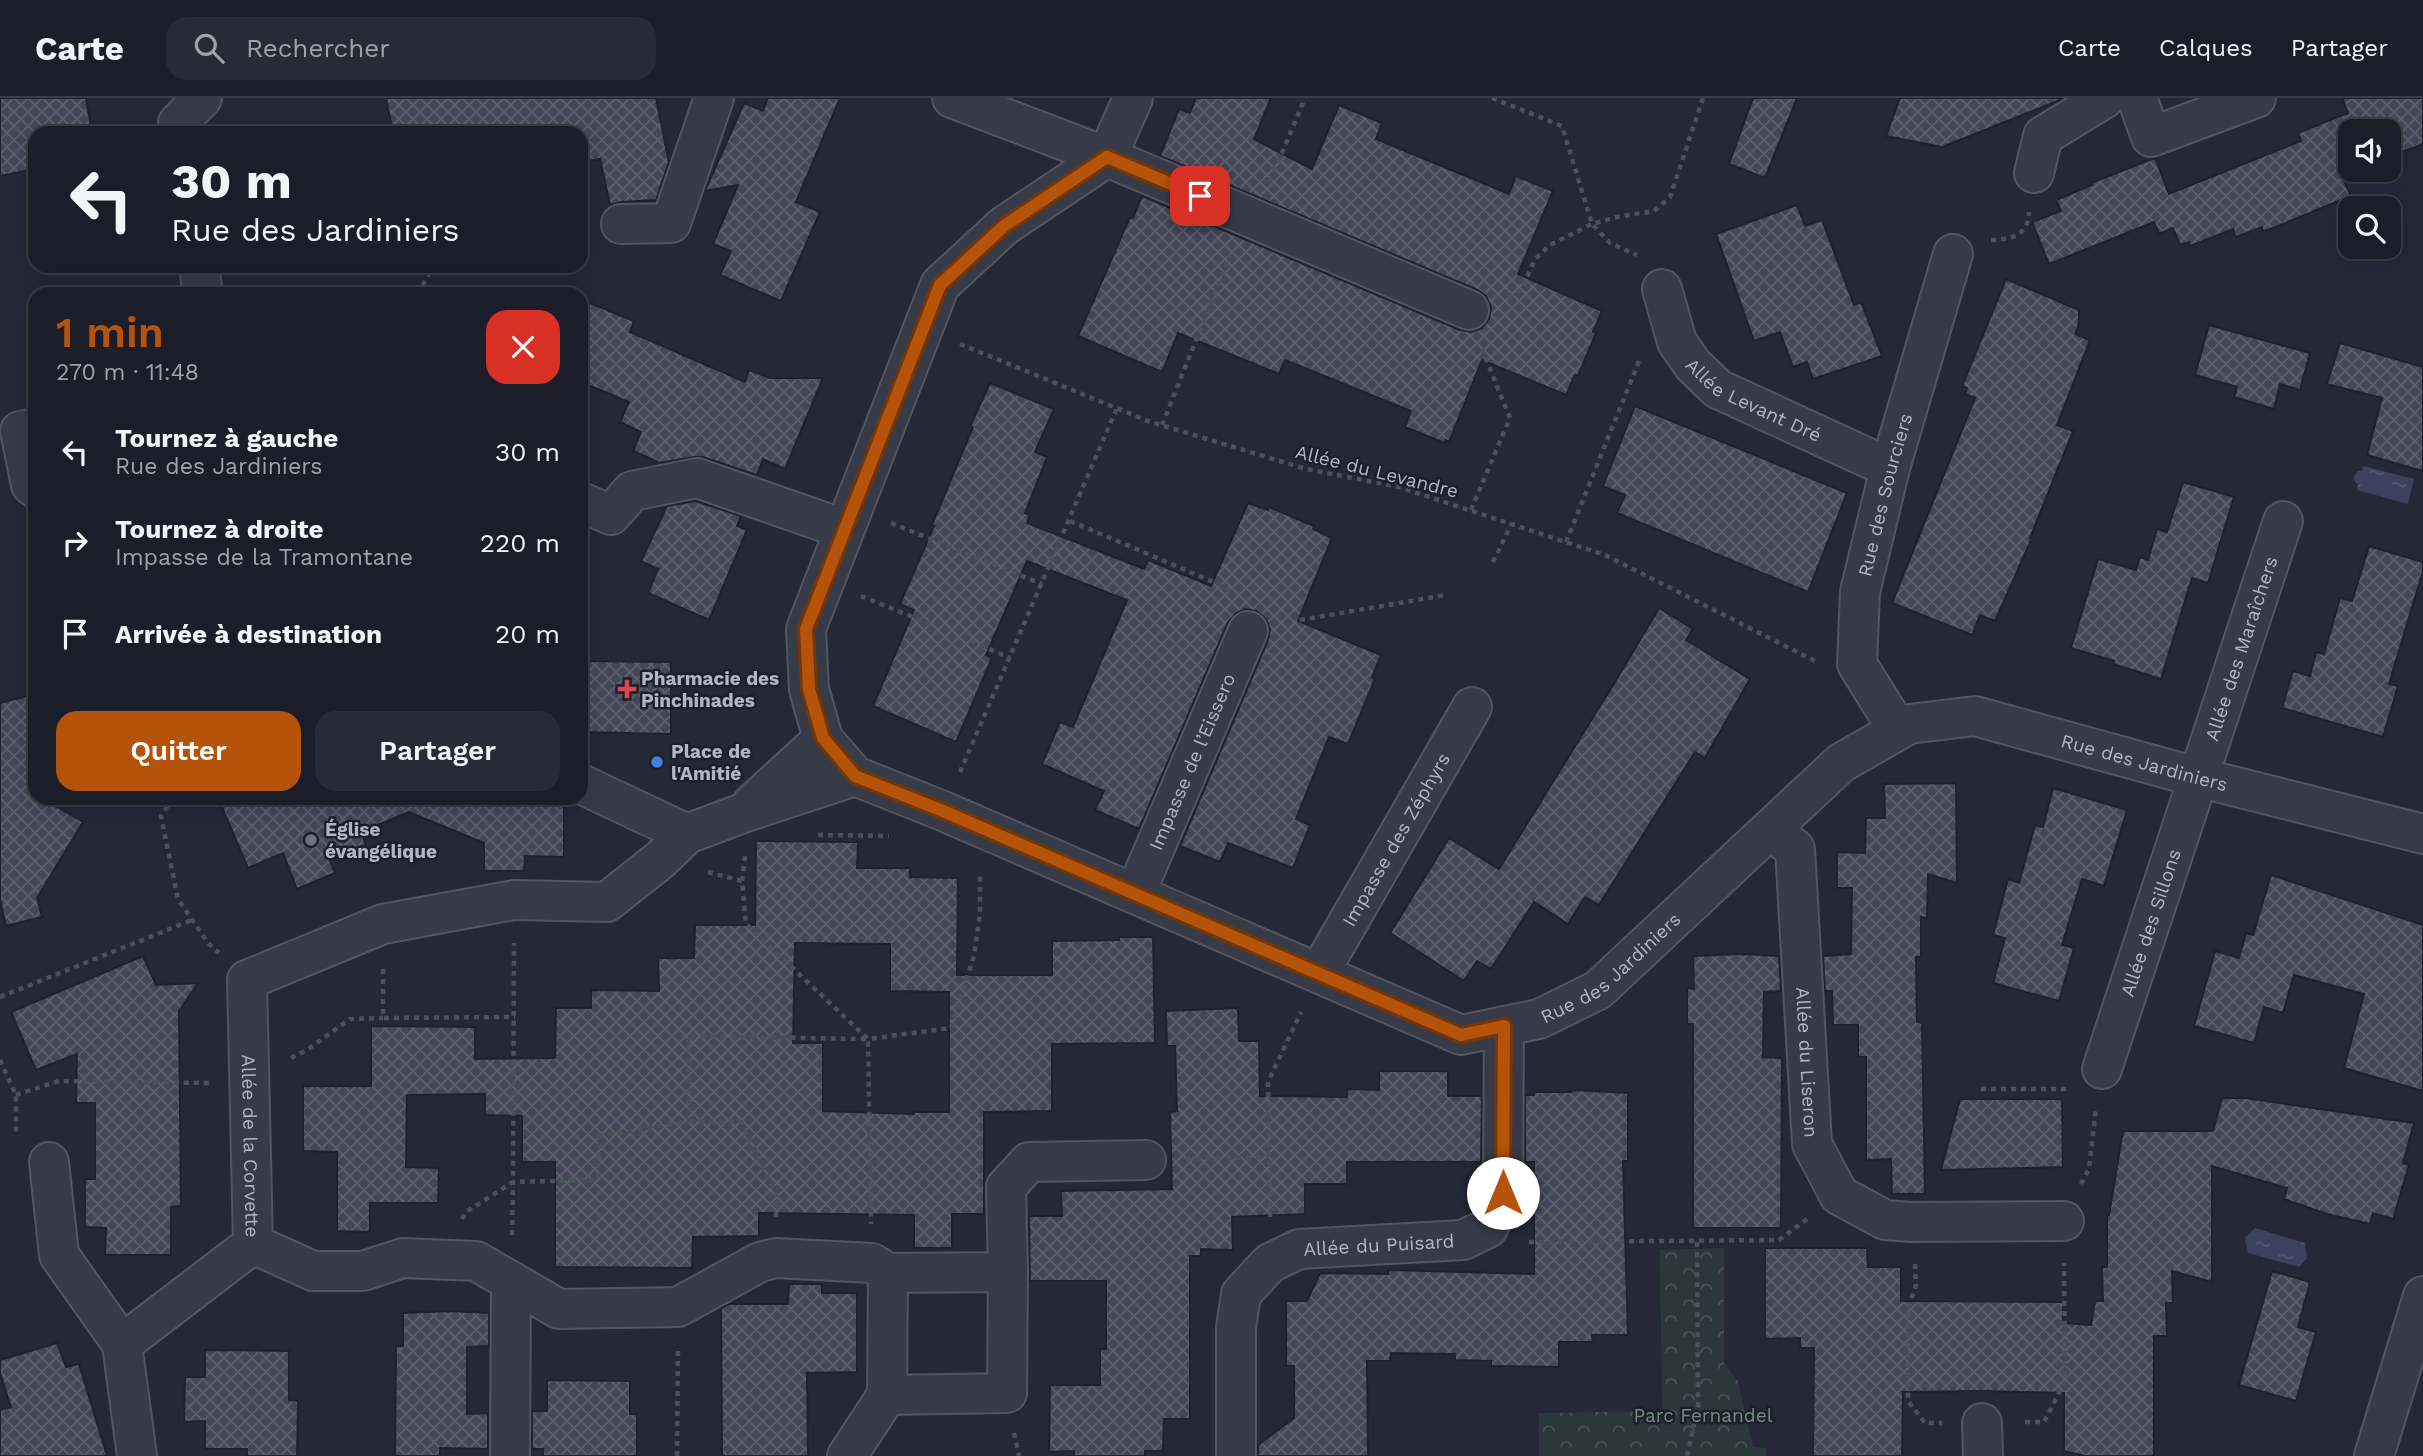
<!DOCTYPE html>
<html lang="fr">
<head>
<meta charset="utf-8">
<style>
  body { margin:0; font-family:"Work Sans",sans-serif; background:#282b35; color:#f1f3f6; height:100vh; display:flex; flex-direction:column; font-size:26px; white-space:nowrap }
  * { box-sizing:border-box; margin:0 }
  p { font-size:23px; color:#a0a2a8 }
  .icon { flex:none; width:38px; height:38px; fill:none; stroke:currentColor; stroke-width:2; stroke-linecap:round; stroke-linejoin:round }
  .map { position:relative; flex:1; overflow:hidden }
  .details { position:absolute; left:28px; top:189px; width:560px; height:518px; display:flex; flex-direction:column; background:#1b1e29; border-radius:21px; box-shadow:0 7px 28px #0002,0 0 0 2px #393c46 }
  .details>* { flex:none }
  .banner { position:absolute; left:28px; top:28px; width:560px; height:147px; border-radius:21px; box-shadow:0 7px 28px #0002,0 0 0 2px #393c46; background:#1b1e29; color:#f1f3f6; overflow:hidden }
  .fabs { position:absolute; left:2338px; top:21px; display:grid; gap:14px }
  .fabs a { display:grid; place-items:center; width:63px; height:63px; border-radius:14px; background:#1b1e29; box-shadow:0 7px 28px #0002,0 0 0 2px #393c46; font-size:35px }
  .pin { position:absolute; display:grid; place-items:center; width:60px; height:60px; color:#fff; margin:-30px; border-radius:14px; box-shadow:0 4px 10px #0006 }
  .me { position:absolute; width:77px; margin:-38px; rotate:0deg; stroke-linejoin:round; filter:drop-shadow(0 0 5px #0008) }
  .turn { display:flex; align-items:center; gap:24px; height:147px; padding:0 28px; font-size:32px }
  .turn .icon { width:91px; height:91px; stroke-width:2.5 }
  .turn b { display:block; font-size:49px; line-height:60px }
  .round { display:grid; place-items:center; flex:none; width:74px; height:74px; border-radius:21px; background:#282b35 }
  .head { display:flex; align-items:center; justify-content:space-between; height:119px; padding:0 28px }
  h1 { font-size:42px; font-weight:600; line-height:52px; color:#b45309 }
  .button { display:flex; gap:14px; margin-top:auto; padding:14px 28px }
  .button a { flex:1; height:80px; border-radius:21px; background:#b45309; color:#fff; font-size:28px; font-weight:600; line-height:80px; text-align:center }
  .button a+a { background:#282b35; color:#f1f3f6 }
  ul { padding:0; list-style:none }
  li { display:flex; align-items:center; gap:21px; height:91px; padding:0 28px }
  li div { flex:1 }
  li b { display:block; font-size:26px }
  li em { font-style:normal }
  header { display:flex; align-items:center; gap:42px; box-sizing:border-box; height:98px; padding:0 35px; background:#1b1e29; border-bottom:2px solid #393c46 }
  header strong { font-size:33px }
  nav { display:flex; gap:38px; margin-inline-start:auto; font-size:24px }
  .search { width:490px; height:63px; background:#282b35; display:flex; align-items:center; gap:18px; box-sizing:border-box; padding:0 24px; border-radius:21px; color:#a0a2a8; font-size:26px }
  .map>svg:first-child { display:block }
  .forest { fill:url(#forest-crowns) }
  .water { fill:url(#water-ripples) }
  .building { fill:url(#building-cross-hatch); stroke:#1f222e; stroke-width:2; fill-rule:evenodd }
  .lines { fill:none; stroke-linecap:round; stroke-linejoin:round }
  .minor-casing { stroke:#525562; stroke-width:42 }
  .path { stroke:#485359; stroke-width:4.5; stroke-dasharray:5 5; stroke-linecap:butt }
  .minor { stroke:#373b47; stroke-width:38 }
  .route-casing { stroke:#753606; stroke-width:18 }
  .route { stroke:#b45309; stroke-width:12 }
  .health-dot { fill:#e0444e; stroke:#1d202c; stroke-width:2.5 }
  .shop-dot { fill:#3f7fe0; stroke:#1d202c; stroke-width:2.5 }
  .worship-dot { fill:#6b7280; stroke:#1d202c; stroke-width:2.5 }
  .labels { text-anchor:middle; stroke-width:5; stroke-linejoin:round; paint-order:stroke }
  .street-label { font-size:19px; fill:#b2b5c3; stroke:#1d202c }
  .poi-label { font-size:19px; font-weight:bold; fill:#b2b5c3; stroke:#1d202c; text-anchor:start }
  .park-label { font-size:19px; fill:#6d917d; stroke:#1d202c }
</style>
</head>
<body>
<header>
<strong>Carte</strong>
<div class="search"><svg class="icon" aria-label="search" viewBox="0 0 24 24"><circle cx="10" cy="10" r="6"/><path d="M15 15l6 6"/></svg>Rechercher</div>
<nav><a>Carte</a><a>Calques</a><a>Partager</a></nav>
</header>
<div class="map">
<svg width="2423" height="1358" viewBox="0 0 2423 1358">
  <defs>
    <pattern id="forest-crowns" width="20" height="18" patternUnits="userSpaceOnUse" patternTransform="scale(1.75)"><rect width="20" height="18" fill="#2a383c"/><path d="M2 6a3 3 0 1 1 6 0M12 15a3 3 0 1 1 6 0" fill="none" stroke="#465357"/></pattern>
    <pattern id="water-ripples" width="26" height="14" patternUnits="userSpaceOnUse" patternTransform="scale(1.75)"><rect width="26" height="14" fill="#3c425e"/><path d="M2 4q2-2 4 0t4 0M15 11q2-2 4 0t4 0" fill="none" stroke="#565b73"/></pattern>
    <pattern id="building-cross-hatch" width="8" height="8" patternUnits="userSpaceOnUse" patternTransform="scale(1.75)"><rect width="8" height="8" fill="#434758"/><path d="M0 0l8 8M0 8l8-8" fill="none" stroke="#5c5f6e"/></pattern>
  </defs>
  <rect width="100%" height="100%" fill="#242837"/>
  <!-- forest -->
  <path class="forest" d="M1724 1150V1265L1738 1283 1753 1349 1766 1350V1358H1539V1315L1662 1313 1660 1152Z"/>
  <!-- water -->
  <g class="water">
    <path d="M2363 368 2414 381 2408 406 2357 392 2358 387 2354 382V378L2358 373H2362Z"/>
    <path d="M2255 1130 2305 1145 2307 1160 2299 1169 2248 1155 2245 1140Z"/>
  </g>
  <!-- building -->
  <g class="building">
    <path d="M0 0H86L92 35H35V71L0 78Z"/>
    <path d="M386 0H656L669 64 656 102 621 104 610 107 600 61 581 64V35H393Z"/>
    <path d="M768 0H840L796 104 820 114 781 203 720 177 731 153 713 146 738 87 705 93 744 5 763 13Z"/>
    <path d="M1196 0H1271L1254 41 1312 71 1339 7 1382 25 1376 41 1509 96 1516 78 1553 93 1518 176 1602 213 1593 234 1596 235 1578 278 1575 277 1566 297 1482 262 1449 344 1446 342 1445 345 1405 329 1411 313 1285 262 1279 276 1178 235 1162 274 1078 238 1130 119 1133 120 1142 98 1460 232 1472 234 1482 230 1489 221 1491 209 1486 198 1478 192 1160 58 1179 11 1190 15Z"/>
    <path d="M1753 0H1797L1765 80 1729 66Z"/>
    <path d="M1900 0H2060V2L1942 49 1886 38Z"/>
    <path d="M2342 0H2423V46L2389 59V33H2350V72H2357L2342 78 2351 98 2263 134 2262 129 2236 139 2233 131 2190 148 2189 144 2180 147 2173 130 2159 136 2154 124 2049 166 2032 124 2061 113 2056 102 2092 87 2091 85 2155 60 2169 96 2301 43 2298 35 2348 15Z"/>
    <path d="M1797 107 1805 128 1822 122 1854 207 1861 204 1882 258 1813 281 1807 264 1793 269 1780 234 1754 243 1716 136Z"/>
    <path d="M2006 181 2079 212V226L2075 236 2090 242 2057 327 2073 333 2030 440H2032L1995 523 1980 517 1972 537 1892 505 1975 300 1965 296 1967 290 1962 288Z"/>
    <path d="M590 205 634 223 630 234 745 284 749 272 770 280H823L785 371 763 361 757 377 703 359H693L660 365 633 353 641 334 620 324 629 304 581 284V225Z"/>
    <path d="M2209 227 2310 255 2300 292 2280 286 2274 311 2234 299 2237 289 2195 277Z"/>
    <path d="M2340 245 2423 269V373L2367 357 2382 300 2327 286Z"/>
    <path d="M990 285 1054 311 1035 354 1047 359 1025 415 1030 417 1027 425 1144 471 1148 462 1211 488 1248 405 1268 412 1269 409 1314 428 1313 431 1332 440 1298 523 1381 557 1372 579 1375 581 1348 646 1329 639 1296 721 1310 727 1293 770 1228 745 1220 764 1180 748 1268 542 1270 531 1266 521 1256 513 1245 511 1236 515 1228 524 1139 731 1095 712 1104 693 1042 666 1060 624 1073 629 1127 502 1027 463 986 557 992 560 956 644 873 608 914 512 900 506 934 428 932 427 973 329 970 328Z"/>
    <path d="M1635 308 1847 395 1808 494 1617 415 1625 397 1603 388Z"/>
    <path d="M2183 384 2234 399 2208 485 2192 480 2161 581 2113 566 2114 563 2071 550 2098 461 2136 472 2140 459 2148 462 2157 431 2167 434Z"/>
    <path d="M695 403 741 418 737 428 747 432 709 522 648 495 658 471 641 463 667 408Z"/>
    <path d="M2369 448 2423 464V473L2389 586 2398 588 2383 639 2282 610 2293 573 2310 578 2316 554 2324 556 2340 500 2352 503Z"/>
    <path d="M1659 510 1693 531 1686 542 1750 581 1705 660 1695 654 1599 807 1585 799 1568 826 1534 804 1491 871 1477 863 1464 883 1390 835 1449 740 1499 771 1618 579Z"/>
    <path d="M581 563 671 564V636L581 634Z"/>
    <path d="M35 596V700H42L83 724 37 800 42 819 6 828 0 802V605Z"/>
    <path d="M1956 685 1957 785 1928 776 1927 820 1921 819V859H1916L1917 924 1922 925 1925 1096H1892L1891 1061 1866 1062V959H1858V927H1833L1832 893H1825L1823 858 1851 856 1852 790H1837V754L1865 755 1866 720H1885L1884 686Z"/>
    <path d="M2053 690 2127 712 2104 788 2082 781 2062 847 2074 850 2059 903 1993 885 2005 840 1993 837 2008 781 2019 785 2035 727 2043 729Z"/>
    <path d="M218 700H564V759L525 758 524 773H484V745L409 714 361 734 366 747 330 762 335 775 297 791 283 755 248 770Z"/>
    <path d="M756 743 858 744 857 770H910V779L958 780 957 877H1052V843L1119 842V839H1153L1155 945 1052 946V1013L984 1014V1116H952V1150H914V1117L759 1115V1138L693 1139 692 1170 555 1169V1064H522V1018L485 1017V996L407 997 406 1069 439 1070 438 1105H370V1134L337 1133V1054L303 1053V988H371V928L475 929V961L555 960 556 910H591V892L659 893 658 860H694L695 827H755ZM795 845 890 846V893L949 894V1014H914V1016L823 1013V945H793Z"/>
    <path d="M2271 777 2423 827V993L2344 970 2364 896 2294 877 2283 915 2264 909 2254 945 2194 928 2215 853 2239 860 2246 835 2253 837Z"/>
    <path d="M1740 856 1779 858 1781 893 1764 894 1763 959 1782 960 1781 1130H1693V926H1687V890L1694 891 1693 858Z"/>
    <path d="M143 858 156 887 198 885 179 913 181 1108 171 1109V1157H105L106 1130 85 1129V1081H95V1005H76L77 956 36 972 11 914Z"/>
    <path d="M1238 910 1239 943H1259L1260 998 1347 999V991L1379 992V973H1448V998H1482L1481 1064H1347V1086H1305V1116L1232 1119 1233 1152 1201 1151V1158H1190V1321H1164L1163 1353H1145V1358H1074V1353L1049 1354 1050 1287H1100V1251H1106V1183H1030L1029 1118H1062L1061 1093 1172 1091 1170 1014 1177 1013 1175 948H1167L1166 913Z"/>
    <path d="M1573 992 1628 995V1063H1623L1628 1237H1592L1593 1244H1559V1269L1491 1268V1263L1455 1262V1256L1391 1255 1390 1263H1367L1368 1358H1258V1347L1294 1320V1268H1286V1203H1307L1320 1175 1388 1176V1172L1534 1176V1064H1525V997H1534V994H1571Z"/>
    <path d="M2222 1000H2246L2414 1025 2403 1065 2409 1067 2393 1121 2373 1115 2370 1126 2327 1116 2284 1101 2287 1090 2212 1068V1184L2172 1173 2173 1205H2166L2167 1238H2154V1358H2085L2064 1353V1295L1982 1293 1903 1294 1902 1358H1813L1814 1250H1800V1240L1765 1241V1150H1867L1868 1169H1901V1203L2063 1204V1225L2091 1227 2095 1203H2103L2102 1169H2107V1117H2109L2123 1033H2213Z"/>
    <path d="M1960 1001H2062L2063 1069 1941 1072Z"/>
    <path d="M2272 1173 2310 1184 2298 1229 2316 1234 2296 1303 2239 1287Z"/>
    <path d="M789 1186H822V1195H857V1274L807 1275 808 1358H722L721 1210 729 1206H788Z"/>
    <path d="M451 1213 489 1215V1248L467 1249V1316L488 1315V1351L440 1350V1358H395L396 1248H403V1215Z"/>
    <path d="M57 1245 66 1269 79 1266 107 1358H0V1312L11 1309 0 1275V1262Z"/>
    <path d="M205 1252 289 1253V1302L298 1303 297 1358H247V1351H205V1323L184 1324 185 1279H205Z"/>
    <path d="M547 1282 630 1283V1316H637V1358H543V1351H532V1313H547Z"/>
  </g>
  <g class="lines">
    <!-- minor casing -->
    <g class="minor-casing">
      <g id="minor">
        <path d="M952 0 1107 59 1469 212"/>
        <path id="s1" d="M1133 0 1107 59 1004 128 940 187 806 531 809 591 823 641 855 678 943 713 1461 937 1539 921 1598 892 1841 665 1909 626 1975 618 2197 679 2423 736"/>
        <path d="M2137 0 2151 39 2256 0"/>
        <path d="M180 35 178 25 202 0"/>
        <path d="M2034 75 2043 38 2105 0"/>
        <path d="M621 126 671 125 714 0"/>
        <path d="M199 168 203 196"/>
        <path id="s2" d="M1662 191 1677 244 1693 267 1718 291 1890 370"/>
        <path d="M35 330 20 333 31 387 35 390"/>
        <path d="M581 404 611 417 632 393 697 380 844 431"/>
        <path id="s3" d="M1898 632 1857 566 1860 494 1890 370 1953 156"/>
        <path id="s4" d="M855 678 743 715 687 736 660 762 607 804 514 802 383 826 247 882 253 1146 313 1173H363L403 1160 476 1163 559 1211 678 1209 760 1164 776 1160 872 1165 888 1175 1008 1174 1006 1089 1029 1064 1146 1062"/>
        <path d="M581 686 687 736"/>
        <path d="M752 706 823 641"/>
        <path id="s5" d="M1770 732 1795 751 1812 1046 1839 1097 1885 1122 1911 1124 2064 1123"/>
        <path id="s6" d="M1135 796 1248 533"/>
        <path id="s7" d="M1319 875 1472 609"/>
        <path id="s8" d="M2102 971 2283 423"/>
        <path d="M49 1064 59 1157 122 1246 137 1358"/>
        <path d="M122 1246 253 1146"/>
        <path d="M887 1297 1007 1295 1008 1174"/>
        <path d="M1982 1325 1983 1358"/>
        <path d="M510 1358 511 1183"/>
        <path d="M847 1358 887 1297 888 1175"/>
        <path id="s9" d="M1236 1358V1230L1241 1196 1270 1165 1299 1151 1463 1142 1488 1130 1503 1095 1504 928"/>
        <path d="M2374 1358 2423 1198"/>
      </g>
    </g>
    <!-- path -->
    <g class="path">
      <path d="M1492 0 1562 28 1592 126 1610 145 1637 157"/>
      <path d="M1270 83 1305 0"/>
      <path d="M1991 142C2012 141 2028 138 2029 114"/>
      <path d="M418 196 433 168"/>
      <path d="M1508 199 1521 192 1535 161 1550 147 1592 126 1617 119 1654 113 1670 99 1703 0"/>
      <path d="M960 246 1148 323 1306 371 1399 389 1605 457 1815 563"/>
      <path d="M1162 327 1230 157"/>
      <path d="M1471 412 1510 320 1482 251"/>
      <path d="M1070 423 1228 490 1230 495"/>
      <path d="M891 425 1042 486"/>
      <path d="M1566 444 1639 263"/>
      <path d="M1493 464 1512 425"/>
      <path d="M861 498 935 528"/>
      <path d="M1300 522 1446 497"/>
      <path d="M971 543 1010 560"/>
      <path d="M960 674 1117 310"/>
      <path d="M173 700 161 718 178 801 208 845 219 855"/>
      <path d="M818 737 889 738"/>
      <path d="M708 774 742 783 746 826 868 941 951 930 974 858 980 815V775"/>
      <path d="M742 783 745 758"/>
      <path d="M383 871V920L515 919"/>
      <path d="M0 899 192 822"/>
      <path d="M291 960 307 952 350 921 383 920"/>
      <path d="M0 962 16 997V1038"/>
      <path d="M1981 991H2066"/>
      <path d="M16 997 59 983 209 985"/>
      <path d="M689 1023 741 1024 776 1096V1121"/>
      <path d="M1186 1061 1269 1059"/>
      <path d="M2081 1086 2089 1071 2096 1010"/>
      <path d="M1270 1119 1268 984 1301 914"/>
      <path d="M462 1121 466 1114 513 1084 514 845"/>
      <path d="M512 1137 513 1084 598 1082 600 1038 689 1023 688 938 868 941 871 1126"/>
      <path d="M1529 1144 1779 1142 1807 1121"/>
      <path d="M1915 1166 1916 1187 1908 1211V1303L1925 1325H1942"/>
      <path d="M2025 1324H2044L2065 1283 2064 1165"/>
      <path d="M1014 1335 1019 1358"/>
      <path d="M677 1358 678 1252"/>
      <path d="M1687 1358 1698 1309 1697 1143"/>
    </g>
    <!-- minor -->
    <use href="#minor" class="minor"/>
  </g>
  <g class="lines">
    <!-- route casing -->
    <g class="route-casing">
      <path id="route" d="M1200 98 1107 59 1004 128 940 187 806 531 809 591 823 640 855 678 943 713 1461 937 1504 928 1503 1095"/>
    </g>
    <!-- route -->
    <use href="#route" class="route"/>
  </g>
  <!-- markers -->
  <path class="health-dot" d="M623.5 580.5h7v7h7v7h-7v7h-7v-7h-7v-7h7z"/>
  <circle class="shop-dot" cx="657" cy="664" r="7"/>
  <circle class="worship-dot" cx="311" cy="742" r="7"/>
  <g class="labels">
    <!-- street labels -->
    <g class="street-label">
      <text dy="7" stroke="none"><textPath href="#s2" startOffset="154">Allée Levant Dré</textPath></text>
      <text transform="translate(1377 373) rotate(14)" y="7">Allée du Levandre</text>
      <text dy="7" stroke="none"><textPath href="#s3" startOffset="250">Rue des Sourciers</textPath></text>
      <text dy="7" stroke="none"><textPath href="#s8" startOffset="443">Allée des Maraîchers</textPath></text>
      <text dy="7" stroke="none"><textPath href="#s1" startOffset="2263">Rue des Jardiniers</textPath></text>
      <text dy="7" stroke="none"><textPath href="#s6" startOffset="144">Impasse de l’Eissero</textPath></text>
      <text dy="7" stroke="none"><textPath href="#s7" startOffset="154">Impasse des Zéphyrs</textPath></text>
      <text dy="7" stroke="none"><textPath href="#s8" startOffset="154">Allée des Sillons</textPath></text>
      <text dy="7" stroke="none"><textPath href="#s1" startOffset="1633">Rue des Jardiniers</textPath></text>
      <text dy="7" stroke="none"><textPath href="#s5" startOffset="245">Allée du Liseron</textPath></text>
      <text dy="7" stroke="none"><textPath href="#s4" startOffset="822">Allée de la Corvette</textPath></text>
      <text dy="7" stroke="none"><textPath href="#s9" startOffset="317">Allée du Puisard</textPath></text>
    </g>
    <!-- poi labels -->
    <g class="poi-label">
      <text x="641" y="587">Pharmacie des<tspan x="641" dy="22">Pinchinades</tspan></text>
      <text x="671" y="660">Place de<tspan x="671" dy="22">l'Amitié</tspan></text>
      <text x="325" y="738">Église<tspan x="325" dy="22">évangélique</tspan></text>
    </g>
    <!-- park labels -->
    <g class="park-label">
      <text x="1703" y="1324">Parc Fernandel</text>
    </g>
  </g>
</svg>
<div class="fabs">
<a><svg class="icon" aria-label="sound" viewBox="0 0 24 24"><path d="M4 9h4l5-4v14l-5-4H4zM17 9q2 3 0 6"/></svg></a>
<a><svg class="icon" aria-label="search" viewBox="0 0 24 24"><circle cx="10" cy="10" r="6"/><path d="M15 15l6 6"/></svg></a>
</div>
<div class="pin" style="left:1200px;top:98px;background:#d93025"><svg class="icon" aria-label="arrive" viewBox="0 0 24 24"><path d="M6 21V4h12l-3 4 3 4H6"/></svg></div>
<svg class="me" style="left:1503px;top:1095px" viewBox="-20 -20 40 40"><circle r="19" fill="#fff"/><path d="M0-13L10 11 0 6-10 11z" fill="#b45309"/></svg>
<div class="banner">
<div class="turn"><svg class="icon" aria-label="left" viewBox="0 0 24 24"><path d="M17 20v-9H6M10 6l-5 5 5 5"/></svg><div><b>30 m</b>Rue des Jardiniers</div></div>
</div>
<section class="details">
<div class="head"><div><h1>1 min</h1><p>270 m · 11:48</p></div><a class="round" style="background:#d93025;color:#fff"><svg class="icon" aria-label="close" viewBox="0 0 24 24"><path d="M6 6l12 12M18 6L6 18"/></svg></a></div>
<ul>
<li><svg class="icon" aria-label="left" viewBox="0 0 24 24"><path d="M17 20v-9H6M10 6l-5 5 5 5"/></svg><div><b>Tournez à gauche</b><p>Rue des Jardiniers</p></div><em>30 m</em></li>
<li><svg class="icon" aria-label="right" viewBox="0 0 24 24"><path d="M7 20v-9h11M14 6l5 5-5 5"/></svg><div><b>Tournez à droite</b><p>Impasse de la Tramontane</p></div><em>220 m</em></li>
<li><svg class="icon" aria-label="arrive" viewBox="0 0 24 24"><path d="M6 21V4h12l-3 4 3 4H6"/></svg><div><b>Arrivée à destination</b></div><em>20 m</em></li>
</ul>
<div class="button"><a>Quitter</a><a>Partager</a></div>
</section>
</div>
</body>
</html>
